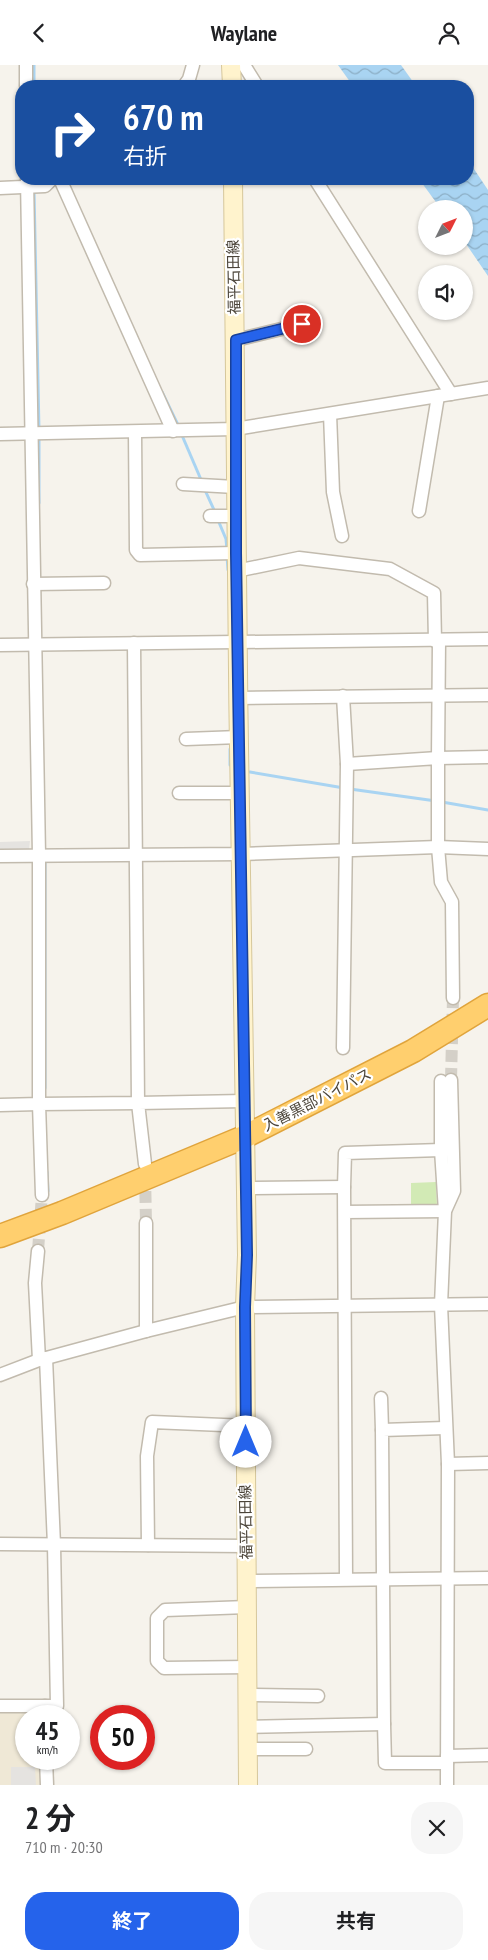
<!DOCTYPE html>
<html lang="ja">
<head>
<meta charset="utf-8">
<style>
  body { margin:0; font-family:"PT Sans Narrow","Noto Sans JP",sans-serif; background:#f6f6f6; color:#202124; height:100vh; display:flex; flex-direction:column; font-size:19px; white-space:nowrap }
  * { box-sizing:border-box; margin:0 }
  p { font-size:16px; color:#757577 }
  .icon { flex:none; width:28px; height:28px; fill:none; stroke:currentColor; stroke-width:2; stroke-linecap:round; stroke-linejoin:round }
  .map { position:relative; height:1720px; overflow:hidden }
  .panel { display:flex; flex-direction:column; background:#fff; flex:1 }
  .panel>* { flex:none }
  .banner { position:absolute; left:15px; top:15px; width:459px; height:105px; border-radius:20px; box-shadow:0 1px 4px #0004; background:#1a4fa0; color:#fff; overflow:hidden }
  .needle { width:32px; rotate:48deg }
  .tools { position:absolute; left:418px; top:135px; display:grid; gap:10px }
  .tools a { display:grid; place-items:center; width:55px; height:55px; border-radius:50%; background:#fff; box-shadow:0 1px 4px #0004; font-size:25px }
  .speed { position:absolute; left:15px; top:1640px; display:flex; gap:10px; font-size:25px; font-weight:700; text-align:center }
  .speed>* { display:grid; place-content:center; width:65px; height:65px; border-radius:50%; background:#fff; box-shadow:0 1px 4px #0004; line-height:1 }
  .speed small { font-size:12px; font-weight:400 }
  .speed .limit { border:8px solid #d22; background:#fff; color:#111 }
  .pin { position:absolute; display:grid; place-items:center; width:42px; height:42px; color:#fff; margin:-21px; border:2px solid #fff; border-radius:50%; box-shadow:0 1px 5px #0007 }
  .me { position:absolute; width:55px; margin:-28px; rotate:0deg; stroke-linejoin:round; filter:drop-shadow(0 0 4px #0008) }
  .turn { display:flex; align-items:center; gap:18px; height:105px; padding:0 25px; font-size:22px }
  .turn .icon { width:65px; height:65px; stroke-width:2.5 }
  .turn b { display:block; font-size:35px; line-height:42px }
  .round { display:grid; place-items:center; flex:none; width:52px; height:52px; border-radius:20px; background:#f6f6f6 }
  .head { display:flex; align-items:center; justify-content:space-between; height:85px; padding:0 25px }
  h1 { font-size:30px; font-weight:700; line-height:38px }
  .button { display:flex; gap:10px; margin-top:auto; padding:10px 25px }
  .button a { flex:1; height:58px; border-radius:20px; background:#2563eb; color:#fff; font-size:20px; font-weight:700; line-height:58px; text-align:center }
  .button a+a { background:#f6f6f6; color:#202124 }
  header { display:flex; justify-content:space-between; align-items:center; height:65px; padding:0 25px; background:#fff; font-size:22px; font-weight:700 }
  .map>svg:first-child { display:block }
  .education { fill:#efe8d6 }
  .green { fill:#d2eab5 }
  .parking { fill:#e5e3e0 }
  .water { fill:url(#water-waves) }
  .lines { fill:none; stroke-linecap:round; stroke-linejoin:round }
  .stream { stroke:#a9d4f2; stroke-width:3 }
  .street-tunnel { stroke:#d4d0c8; stroke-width:12; stroke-dasharray:12 6; stroke-linecap:butt }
  .street-casing { stroke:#c2bbae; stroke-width:15 }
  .secondary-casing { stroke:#d6c79b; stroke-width:20 }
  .highway-casing { stroke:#e0a43c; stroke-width:25 }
  .street { stroke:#fff; stroke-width:12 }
  .secondary { stroke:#fff3cd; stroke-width:18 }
  .highway { stroke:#ffcf6e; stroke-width:22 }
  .route-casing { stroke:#184099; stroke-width:12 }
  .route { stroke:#2563eb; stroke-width:9 }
  .labels { text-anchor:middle; stroke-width:4.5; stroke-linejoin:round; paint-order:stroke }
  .street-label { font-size:15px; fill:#4b4439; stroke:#fff }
</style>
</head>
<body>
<header><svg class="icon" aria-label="back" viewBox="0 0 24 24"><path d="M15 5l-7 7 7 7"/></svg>Waylane<svg class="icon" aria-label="person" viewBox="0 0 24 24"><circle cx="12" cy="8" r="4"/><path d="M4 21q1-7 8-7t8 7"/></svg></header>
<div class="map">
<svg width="488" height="1720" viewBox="0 0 488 1720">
  <defs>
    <pattern id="water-waves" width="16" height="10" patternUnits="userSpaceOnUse" patternTransform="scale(1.25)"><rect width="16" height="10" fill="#a9d4f2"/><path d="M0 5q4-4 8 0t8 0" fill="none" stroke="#8caec5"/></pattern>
  </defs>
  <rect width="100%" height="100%" fill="#f6f3ec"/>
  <!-- education -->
  <path class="education" d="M39 1644 40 1651H26V1694H41L42 1720H0V1645Z"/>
  <!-- green -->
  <path class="green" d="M436 1117 437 1142 411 1144V1118Z"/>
  <!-- parking -->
  <g class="parking">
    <path d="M30 776 29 785H0V777Z"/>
    <path d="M11 1702H35L36 1720H11Z"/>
  </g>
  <!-- water -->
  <g class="water">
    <path d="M338 0H401L416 21H353Z"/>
    <path d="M468 95 488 125V211L464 176V144H441L419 114H468Z"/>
  </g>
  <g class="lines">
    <!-- stream -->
    <g class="stream">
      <path d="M34 0V21"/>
      <path d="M34 125 39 366"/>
      <path d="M162 327 179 362"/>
      <path d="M181 368 202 417"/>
      <path d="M39 372V438"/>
      <path d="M204 423 215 447"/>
      <path d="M218 455 226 474 227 485"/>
      <path d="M227 491 228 505"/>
      <path d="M230 700V684"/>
      <path d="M250 707 344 723"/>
      <path d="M350 724 436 736"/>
      <path d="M442 737 488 745"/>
      <path d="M45 1023V794"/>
      <path d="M47 1107 48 1126"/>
    </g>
    <!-- street-tunnel -->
    <g class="street-tunnel">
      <path d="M451 1015 453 933"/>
      <path d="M145 1108 146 1158"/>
      <path d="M38 1186 42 1130"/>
    </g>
    <!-- street casing -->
    <g class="street-casing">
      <g id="street">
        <path d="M26 0V21"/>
        <path d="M244 0 257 21"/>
        <path d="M184 21 189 14 193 0"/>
        <path d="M60 114 173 366"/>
        <path d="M315 114 451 329"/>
        <path d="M0 123 45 121 52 114"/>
        <path d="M236 275 302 259"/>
        <path d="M330 349 333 427 342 471"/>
        <path d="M135 367 136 485 140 490 235 488"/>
        <path d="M0 369 235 364 488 323"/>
        <path d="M183 419 235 422"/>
        <path d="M419 446 438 331"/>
        <path d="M210 451H235"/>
        <path d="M236 506 299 493 390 504 434 528 435 576"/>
        <path d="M33 519 104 518"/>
        <path d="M439 576 438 693 488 692"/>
        <path d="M0 580 488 574"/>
        <path d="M343 631 347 699 343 983"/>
        <path d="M238 633 488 630"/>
        <path d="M186 674 239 672"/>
        <path d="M347 699 438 693V782L441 817 452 837 453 933"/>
        <path d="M179 728H240"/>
        <path d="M0 791 241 789 438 782 488 784"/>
        <path d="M441 1016V1085"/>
        <path d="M0 1040 39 1039V790L27 114"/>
        <path d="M145 1099 138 1038 244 1036"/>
        <path d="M246 1123 344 1122"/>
        <path d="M42 1130 39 1039 138 1038 134 578"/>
        <path d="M345 1147 445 1146 441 1085 345 1088 344 1122 346 1514"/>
        <path d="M38 1186 35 1218 39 1295"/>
        <path d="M146 1266V1158"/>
        <path d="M0 1310 39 1295 146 1266 245 1242 488 1239"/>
        <path d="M381 1333 382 1365"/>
        <path d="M445 1363 382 1365 384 1659 385 1698H447"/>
        <path d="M448 1399 488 1398"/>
        <path d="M0 1479 247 1481"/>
        <path d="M148 1480 147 1391 152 1357 247 1361"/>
        <path d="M247 1516 488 1513"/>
        <path d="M247 1542 165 1545 157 1553V1596L164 1603 248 1602"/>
        <path d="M248 1630 318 1631"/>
        <path d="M0 1641H45"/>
        <path d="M45 1651V1641H57L54 1480 46 1293"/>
        <path d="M248 1662 384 1659"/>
        <path d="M248 1684H306"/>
        <path d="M447 1691 488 1690"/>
        <path d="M46 1694 47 1720"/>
        <path d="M447 1720 448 1399 441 1240 445 1146 454 1126 451 1015"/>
      </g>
    </g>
    <!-- secondary casing -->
    <g class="secondary-casing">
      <g id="secondary">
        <path d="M231 0 232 21"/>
        <path d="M233 114C236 473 240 831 247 1190L245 1242 248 1720"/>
      </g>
    </g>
    <!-- highway casing -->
    <g class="highway-casing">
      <path id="highway" d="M0 1171 62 1148 244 1072 413 986 488 940"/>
    </g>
    <!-- street -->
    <use href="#street" class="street"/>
    <!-- secondary -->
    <use href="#secondary" class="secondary"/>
    <!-- highway -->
    <use href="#highway" class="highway"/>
  </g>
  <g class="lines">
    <!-- route casing -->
    <g class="route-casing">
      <path id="route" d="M246 1377 245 1242 247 1190 236 488V275L302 259"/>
    </g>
    <!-- route -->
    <use href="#route" class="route"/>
  </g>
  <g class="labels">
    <!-- street labels -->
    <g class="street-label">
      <text transform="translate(234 212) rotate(-91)" y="5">福平石田線</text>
      <text transform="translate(317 1035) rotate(-27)" y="5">入善黒部バイパス</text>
      <text transform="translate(246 1457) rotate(-91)" y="5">福平石田線</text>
    </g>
  </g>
</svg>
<div class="tools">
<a><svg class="needle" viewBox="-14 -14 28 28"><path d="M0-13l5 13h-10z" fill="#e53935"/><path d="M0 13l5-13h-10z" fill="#757577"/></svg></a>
<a><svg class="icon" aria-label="sound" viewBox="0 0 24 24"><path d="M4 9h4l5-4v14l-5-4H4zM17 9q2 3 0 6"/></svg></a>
</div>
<div class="speed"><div>45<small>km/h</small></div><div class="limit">50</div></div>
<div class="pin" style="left:302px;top:259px;background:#d93025"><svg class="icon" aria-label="arrive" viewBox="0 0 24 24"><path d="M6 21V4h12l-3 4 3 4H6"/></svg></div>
<svg class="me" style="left:246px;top:1377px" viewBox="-20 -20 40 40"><circle r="19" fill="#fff"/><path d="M0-13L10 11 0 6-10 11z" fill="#2563eb"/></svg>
<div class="banner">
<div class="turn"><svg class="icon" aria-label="right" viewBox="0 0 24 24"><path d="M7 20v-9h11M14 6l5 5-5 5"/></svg><div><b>670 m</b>右折</div></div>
</div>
</div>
<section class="panel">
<div class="head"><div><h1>2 分</h1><p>710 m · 20:30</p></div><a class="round"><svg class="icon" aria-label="close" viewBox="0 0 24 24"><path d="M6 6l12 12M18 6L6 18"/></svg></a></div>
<div class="button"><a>終了</a><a>共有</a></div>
</section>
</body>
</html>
